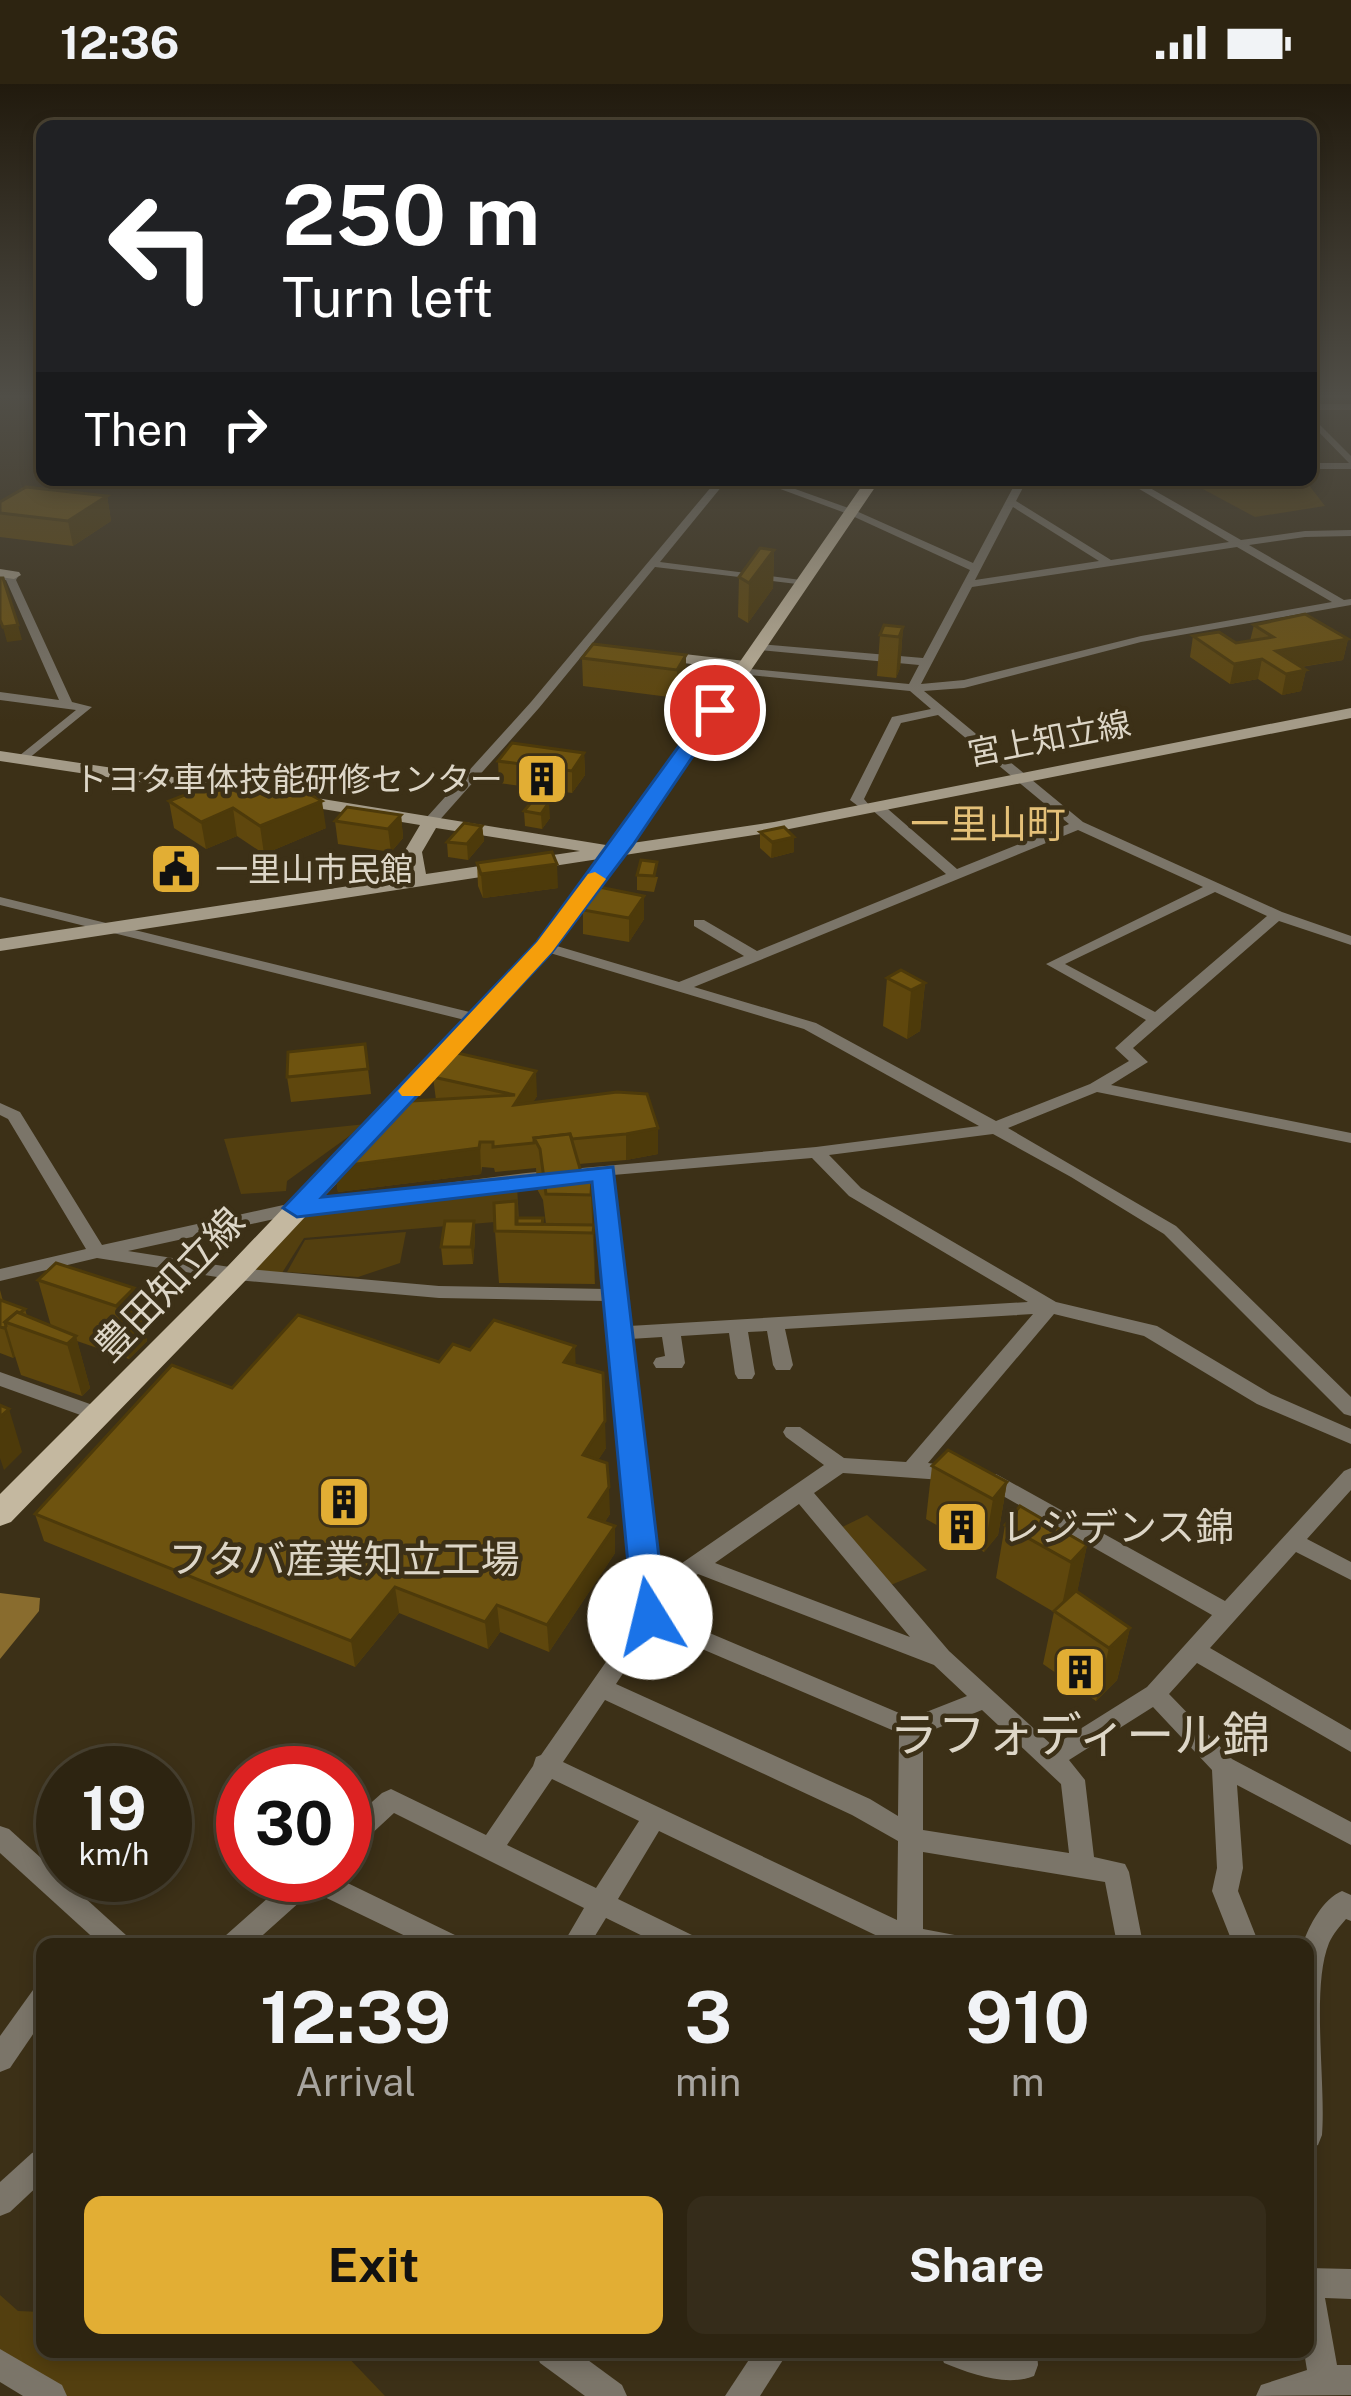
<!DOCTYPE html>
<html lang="en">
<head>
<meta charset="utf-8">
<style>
  body { margin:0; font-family:"Public Sans","Noto Sans JP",sans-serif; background:#352c1a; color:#f1f3f6; height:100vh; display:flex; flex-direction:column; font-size:45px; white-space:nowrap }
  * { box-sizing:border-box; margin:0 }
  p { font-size:39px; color:#a7a49f }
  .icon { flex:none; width:66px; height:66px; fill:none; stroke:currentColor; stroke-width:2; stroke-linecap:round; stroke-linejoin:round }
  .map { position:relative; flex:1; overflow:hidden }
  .sheet { position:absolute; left:36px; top:1854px; width:1278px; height:420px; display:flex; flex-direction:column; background:#2d2411; border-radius:18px; box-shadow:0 6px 18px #0003,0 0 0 3px #484131 }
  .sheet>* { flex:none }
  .banner { position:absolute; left:36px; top:36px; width:1281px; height:366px; border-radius:18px; box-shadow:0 6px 18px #0003,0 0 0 3px #484131; background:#202124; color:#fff; overflow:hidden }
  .speed { position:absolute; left:36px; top:1662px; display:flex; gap:24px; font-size:60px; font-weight:700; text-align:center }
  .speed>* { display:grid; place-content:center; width:156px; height:156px; border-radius:50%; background:#2d2411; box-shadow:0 6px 18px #0003,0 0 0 3px #484131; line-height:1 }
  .speed small { font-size:30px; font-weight:400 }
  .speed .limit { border:18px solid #d22; background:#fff; color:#111 }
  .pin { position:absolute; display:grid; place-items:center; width:102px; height:102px; color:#fff; margin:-51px; border:6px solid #fff; border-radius:50%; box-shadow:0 3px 12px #0007 }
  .me { position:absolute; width:132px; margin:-66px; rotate:351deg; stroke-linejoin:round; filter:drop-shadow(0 0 9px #0008) }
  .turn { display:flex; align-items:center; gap:42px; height:252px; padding:0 48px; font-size:54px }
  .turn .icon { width:156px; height:156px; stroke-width:2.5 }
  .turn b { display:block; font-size:84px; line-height:102px }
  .then { display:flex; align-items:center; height:114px; padding:0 48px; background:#0003; gap:24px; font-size:45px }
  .eta { display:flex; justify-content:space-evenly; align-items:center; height:204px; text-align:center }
  .eta b { font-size:72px; font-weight:700; line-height:84px }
  .cta { display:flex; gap:24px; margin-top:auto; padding:24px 48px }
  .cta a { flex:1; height:138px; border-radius:18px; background:#e2ae34; color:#111; font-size:48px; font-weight:700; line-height:138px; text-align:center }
  .cta a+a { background:#352c1a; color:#f1f3f6 }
  .status { display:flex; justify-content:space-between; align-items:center; height:84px; padding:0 60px; background:#2d2411; direction:ltr }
  .status svg { height:33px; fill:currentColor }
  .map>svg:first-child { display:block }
  .green { fill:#533f0f }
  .water { fill:#896c2e }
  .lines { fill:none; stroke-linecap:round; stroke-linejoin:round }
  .street { fill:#7b7569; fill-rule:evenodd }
  .secondary { fill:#a49b88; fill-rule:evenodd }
  .primary { fill:#c4b8a0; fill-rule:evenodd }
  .wall { fill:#5f470d }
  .shaded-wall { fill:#4d3a0a }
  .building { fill:#6e530f; stroke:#4d3a0a; stroke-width:3 }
  .route { fill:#1a73e8; stroke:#114b97; stroke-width:3 }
  .slow { fill:#f59e0b }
  .labels { text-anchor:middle; stroke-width:9; stroke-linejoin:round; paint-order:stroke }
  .far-street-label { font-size:33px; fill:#ddd6c7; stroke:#3c3017 }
  .far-poi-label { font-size:33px; fill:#ddd6c7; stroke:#3c3017; text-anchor:end }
  .far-quarter-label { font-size:39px; fill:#e4c078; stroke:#3c3017 }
  .street-label { font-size:39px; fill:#ddd6c7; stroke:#3c3017 }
  .poi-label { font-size:39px; fill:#ddd6c7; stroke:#3c3017; text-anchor:start }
  .near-poi-label { font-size:48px; fill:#ddd6c7; stroke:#3c3017 }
</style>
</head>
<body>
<div class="status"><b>12:36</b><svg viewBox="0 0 49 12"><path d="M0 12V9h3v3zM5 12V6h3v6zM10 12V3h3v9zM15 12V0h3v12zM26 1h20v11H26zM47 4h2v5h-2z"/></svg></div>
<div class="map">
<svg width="1351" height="2312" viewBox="0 0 1351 2312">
  <rect width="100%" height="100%" fill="#3c3017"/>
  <!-- green -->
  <g class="green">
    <path d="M1186 396H1305L1325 422 1255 433Z"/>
    <path d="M366 1040 287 1097 286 1107 241 1110 224 1055Z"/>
    <path d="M517 1102 519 1136 304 1154 282 1189 253 1187 306 1129Z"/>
    <path d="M406 1148 400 1179 358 1193 287 1188 305 1156Z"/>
    <path d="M867 1431 927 1486 886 1503 838 1445Z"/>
    <path d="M0 2211 18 2227 42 2228V2268H343L385 2312H66L0 2270Z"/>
  </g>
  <!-- water -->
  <path class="water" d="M0 1509 40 1514 39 1527 0 1575Z"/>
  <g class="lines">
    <!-- street -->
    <g class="street">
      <rect x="1311" y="320" width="40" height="6"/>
      <path d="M1311 332 1351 372V385H1311V379H1349L1311 340Z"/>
      <path d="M717 396H727L660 478 801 496 806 499 805 501 655 483 539 624 437 739H427V733L531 618Z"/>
      <path d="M756 396H770L854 426 973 479 1017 396H1027L1016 417 1111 476 1229 458 1124 396H1136L1241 456 1305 447 1351 446V452L1305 453 1249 461 1344 516 1351 515V521L1141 558 964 604 924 607 1083 738 1282 828 1351 852V861L1279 837 1133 964 1148 978 1111 1001 1351 1049V1059L1097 1008 1008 1044 1176 1142 1351 1313V1332L1344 1330 1164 1150 1071 1093 993 1050 829 1071 861 1104 1056 1218 1157 1242 1271 1310 1351 1345V1360L1257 1320 1144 1252 1054 1230 928 1379 964 1384 967 1389 964 1394 957 1397 843 1389 814 1409 949 1567 1053 1662 1147 1603 1212 1531 982 1400 979 1395 982 1390H996L1225 1517 1344 1387 1351 1384V1406L1307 1455 1351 1478V1496L1296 1468 1210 1564 1351 1646V1668L1197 1579 1169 1610 1232 1675 1351 1738V1761L1237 1701 1243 1784 1238 1807 1259 1860H1233L1212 1807 1217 1784 1212 1686 1153 1623 1069 1676 1085 1696 1094 1773 1125 1780 1129 1788 1143 1860H1117L1105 1798 923 1768V1845L960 1852 964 1860H894L659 1747 618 1815 694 1852 698 1860H659L606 1834 590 1860H563L584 1824 394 1729 354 1766 345 1769V1742L382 1709 391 1705 486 1751 533 1682 536 1673 541 1671 638 1532 633 1517 636 1512 608 1217 439 1214 236 1196 97 1174 0 1197V1185L86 1165 8 1035 0 1031V1019L20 1028 102 1161 297 1118 526 1089 816 1063 979 1042 804 945 540 866 538 863 545 859 550 860 679 898 744 872 694 842V836H704L757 867 946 790 871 725V719H881L957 785 1069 740 938 631 901 639 864 715 869 721 862 725 850 716 892 633 931 625 910 607 740 590 734 587 740 584 909 600 919 581 758 566 752 563 758 560 923 574 970 486 848 430ZM1013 423 1099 477 975 496ZM1237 463 1332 518 1141 552 964 596 921 600 972 503ZM1078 746 1203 803 1046 880 1146 936 1115 964 1129 977 1090 1000 996 1037 816 939 694 903ZM1215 808 1267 832 1155 928 1065 880ZM812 1074 849 1112 1028 1218 629 1242 613 1091ZM596 1093 607 1205 439 1202 236 1184 128 1167 297 1130ZM1033 1230 906 1378 844 1374 800 1343H786L783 1348 786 1353 824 1381 656 1497 630 1255 662 1253 665 1272 656 1274 653 1279 656 1284H682L685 1279 681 1252 729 1249 735 1290 738 1295H752L755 1290 748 1248 767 1247 773 1281 776 1286H790L793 1281 785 1245ZM799 1420 910 1553 715 1479ZM698 1490 934 1581 967 1612 911 1634 660 1528 659 1518ZM653 1544 899 1649 898 1732 870 1715 616 1600ZM605 1616 852 1731 898 1757 897 1836 563 1678ZM982 1626 1061 1700 1069 1769 923 1746V1650ZM552 1695 639 1737 596 1804 507 1761Z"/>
      <path d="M904 396H914L907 402 902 399Z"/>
      <path d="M14 488 19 491 16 496 72 618 92 623 23 679 17 675 19 672 76 626 0 616V608L59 616 6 496 0 497V491Z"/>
      <path d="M0 813 486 932 489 935 481 940 0 821Z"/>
      <path d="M0 1288 104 1325 107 1330 104 1335 97 1337 0 1302Z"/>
      <path d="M0 1742 9 1745 127 1852 131 1860H100L0 1769Z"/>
      <path d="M294 1791H331L457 1852 461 1860H422L312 1807 253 1860H221L225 1852Z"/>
      <path d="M1342 1807 1351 1811V1837L1346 1835C1340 1842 1333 1850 1329 1859 1311 1903 1326 1999 1322 2051L1318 2061 1308 2065V1860H1303C1309 1841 1323 1815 1342 1807Z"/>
      <path d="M42 1902V1937L10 1984 0 1988V1952L33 1906Z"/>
      <path d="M42 2065V2098L10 2128 0 2132V2098L32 2069Z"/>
      <path d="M1308 2184 1351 2185V2215L1325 2214 1337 2281H1351V2311L1256 2312 1261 2301 1307 2286 1304 2268H1308Z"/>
      <path d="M0 2265 62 2301 67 2312H23L0 2298Z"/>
      <path d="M536 2268H577L622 2301 627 2312H585L540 2279Z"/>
      <path d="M754 2268H788L760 2312H725Z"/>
      <path d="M940 2268H1037L1038 2281 1034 2292C1006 2303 971 2290 944 2279Z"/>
    </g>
    <!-- secondary -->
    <g class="secondary">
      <path d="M0 485 19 488 21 491 14 495 0 493Z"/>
      <path d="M658 567 745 577 753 582 745 587 653 575V569Z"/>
      <path d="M1351 624V634L774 748 0 867V855L408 793 404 768 420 741 286 719V711L292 710 612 762 774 738ZM436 744 580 767 426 790 422 768Z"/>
      <path d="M0 667 233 702 242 707 233 712 0 677Z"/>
    </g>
    <!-- primary -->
    <path class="primary" d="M866 396H880L633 760 553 868 246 1196 11 1438 0 1442V1410L226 1184 537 858 619 752Z"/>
  </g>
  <!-- wall -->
  <g class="wall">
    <path d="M107 412 111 437 73 462 0 453V418Z"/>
    <path d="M774 466 773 504 748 539 738 533 739 493Z"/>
    <path d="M1254 541 1348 555 1343 576 1301 583 1306 586 1301 607 1282 611 1258 595 1230 600 1190 573 1193 552 1236 559 1250 557Z"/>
    <path d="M903 543 900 584 896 594 877 592 880 551Z"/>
    <path d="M686 571V599L677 614 583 602 582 574Z"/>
    <path d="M584 669 585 691 572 709 499 699 498 677Z"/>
    <path d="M276 713 326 744 264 770 237 752 206 765 174 744 169 717Z"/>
    <path d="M533 716 550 734 542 745 525 742 524 727Z"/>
    <path d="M401 731 403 754 391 768 338 760 335 737Z"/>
    <path d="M482 742 484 757 468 776 448 773 447 758Z"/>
    <path d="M760 748 794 768 771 774 760 764Z"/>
    <path d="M153 770 195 784 179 794 156 785Z"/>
    <path d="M477 779 558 804 483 814 478 802Z"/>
    <path d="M637 791 658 793 654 808 637 806Z"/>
    <path d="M644 812V835L629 858 583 850V826Z"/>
    <path d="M887 894 925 899 920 947 907 955 883 942Z"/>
    <path d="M365 960 371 1010 291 1018 287 993Z"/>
    <path d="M433 993 537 1012 533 1018 658 1044V1070L626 1076 579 1080 583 1095H592L595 1200 499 1199 495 1147 517 1134 546 1140 543 1116 537 1105 536 1084 495 1088 494 1084 482 1083 481 1090 338 1108 334 1083 436 1016Z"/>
    <path d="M474 1137 475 1154 473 1180 443 1181 441 1163Z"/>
    <path d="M38 1196 134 1204 147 1257 129 1275 77 1257 90 1304 82 1312 21 1291 15 1272 13 1274 0 1269V1206L3 1217 25 1225 27 1232 51 1242Z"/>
    <path d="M470 1266 575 1281 606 1364 598 1376 610 1430 604 1439 615 1469 549 1568 500 1548 488 1565 399 1529 355 1583 44 1457 35 1430 232 1304 439 1278Z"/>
    <path d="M932 1382 1007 1398 998 1451 984 1468 926 1435Z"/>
    <path d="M1005 1441 1087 1461 1077 1508 1130 1544 1117 1596 1096 1617 1043 1580 1054 1528 996 1494Z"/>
  </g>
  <!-- shaded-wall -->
  <g class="shaded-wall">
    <path d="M107 412 111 437 73 462 68 437Z"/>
    <path d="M774 466 773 504 748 539 749 499Z"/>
    <path d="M18 541 22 556 7 558 3 543Z"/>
    <path d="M903 543 900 584 896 594 899 553Z"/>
    <path d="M1348 555 1343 576 1280 586 1276 567Z"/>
    <path d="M686 571V599L677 614V586Z"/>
    <path d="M1262 575 1258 595 1230 600 1234 580Z"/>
    <path d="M1306 586 1301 607 1282 611 1286 590Z"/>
    <path d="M584 669 585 691 572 709V687Z"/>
    <path d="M322 717 326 744 264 770 260 742Z"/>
    <path d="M549 718 550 734 542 745 541 730Z"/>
    <path d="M233 724 237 752 206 765 201 738Z"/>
    <path d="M401 731 403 754 391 768 388 745Z"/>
    <path d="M482 742 484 757 468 776 467 760Z"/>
    <path d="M794 753V768L771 774 772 758Z"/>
    <path d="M192 769 195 784 179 794 176 778Z"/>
    <path d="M557 780 558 804 483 814 481 790Z"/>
    <path d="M644 812V835L629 858V834Z"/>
    <path d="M925 899 920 947 907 955 911 906Z"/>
    <path d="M536 987 537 1012 516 1046 514 1021Z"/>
    <path d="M658 1044V1070L626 1076V1050Z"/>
    <path d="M480 1058 481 1090 338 1108 334 1083Z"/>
    <path d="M592 1095 595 1192V1200L591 1111Z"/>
    <path d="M474 1137 475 1154 473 1180 471 1163Z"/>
    <path d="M134 1204 147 1257 129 1275 116 1222Z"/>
    <path d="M6 1242 15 1272 13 1274 4 1244Z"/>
    <path d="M76 1252 90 1304 82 1312 67 1260Z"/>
    <path d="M575 1262 576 1289 564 1278Z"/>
    <path d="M9 1325 22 1368 4 1386 0 1374V1333Z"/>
    <path d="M605 1337 606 1364 584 1398 583 1371Z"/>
    <path d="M1007 1398 998 1451 984 1468 993 1415Z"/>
    <path d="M609 1403 610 1430 590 1460 589 1433Z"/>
    <path d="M615 1442V1469L549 1568 547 1541Z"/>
    <path d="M1087 1461 1076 1514 1060 1531 1071 1478Z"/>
    <path d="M395 1503 399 1529 355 1583 351 1557Z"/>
    <path d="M497 1521 500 1548 488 1565 485 1538Z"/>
    <path d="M1130 1544 1117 1596 1096 1617 1109 1564Z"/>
  </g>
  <!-- building -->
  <g class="building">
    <path d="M26 403 107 412 68 437 0 429V418Z"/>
    <path d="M760 464 774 466 749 499 739 493Z"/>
    <path d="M0 494H3L18 541 3 543 0 536Z"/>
    <path d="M1305 530 1348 555 1276 567 1306 586 1286 590 1262 575 1234 580 1193 552 1219 548 1236 559 1273 553 1254 541Z"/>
    <path d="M884 541 903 543 899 553 880 551Z"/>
    <path d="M593 560 686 571 677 586 582 574Z"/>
    <path d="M512 659 584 669 572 687 498 677Z"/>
    <path d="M234 692 276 713 298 704 322 717 260 742 233 724 201 738 169 717Z"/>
    <path d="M533 716 549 718 541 730 524 727Z"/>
    <path d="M347 723 401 731 388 745 335 737Z"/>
    <path d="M464 739 482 742 467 760 447 758Z"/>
    <path d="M784 743 794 753 772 758 760 748Z"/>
    <path d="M169 761 192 769 176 778 153 770Z"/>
    <path d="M552 768 557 780 481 790 477 779Z"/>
    <path d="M641 776 657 778 654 792 637 791Z"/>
    <path d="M599 803 644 812 629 834 583 826Z"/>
    <path d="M901 886 925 899 911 906 887 894Z"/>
    <path d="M365 960 368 985 287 993 288 968Z"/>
    <path d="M453 968 536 987 514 1021 617 1008 647 1010 658 1044 626 1050 572 1055 570 1050 534 1054V1059L493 1063V1058H480L479 1064 334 1083 394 1018 515 1011 433 993Z"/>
    <path d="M570 1050 583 1095H592L591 1111 546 1110 540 1065 534 1054Z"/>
    <path d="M516 1117V1140L594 1141 593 1149 495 1147 494 1119Z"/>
    <path d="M517 1134H543L542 1140H517Z"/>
    <path d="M445 1137H474L471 1163H441Z"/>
    <path d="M56 1179 134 1204 116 1222 38 1196Z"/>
    <path d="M0 1216 25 1225 20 1229 17 1228 5 1238 6 1242 4 1244 0 1243Z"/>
    <path d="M17 1228 76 1252 67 1260 5 1238Z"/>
    <path d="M298 1231 439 1278 453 1260 470 1266 494 1236 575 1262 564 1278 603 1289 605 1337 583 1371 607 1379 609 1403 589 1433 615 1442 547 1541 497 1521 485 1538 395 1503 351 1557 35 1430 172 1281 232 1304Z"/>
    <path d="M0 1321 9 1325 0 1333Z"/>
    <path d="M948 1366 1007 1398 993 1415 932 1382Z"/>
    <path d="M1020 1422 1087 1461 1071 1478 1005 1441Z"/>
    <path d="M1076 1507 1130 1544 1109 1564 1054 1527Z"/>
  </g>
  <!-- sky -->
  <linearGradient id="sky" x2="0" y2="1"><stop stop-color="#211a0d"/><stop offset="0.49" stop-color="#504e47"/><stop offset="1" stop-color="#504e47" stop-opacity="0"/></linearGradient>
  <rect width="1351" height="638" fill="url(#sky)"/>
  <!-- route -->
  <path class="route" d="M708 622 724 626 633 761 552 868 322 1113 613 1083 666 1533 661 1542 650 1546 638 1542 633 1533 592 1098 297 1133 283 1124 537 858Z"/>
  <!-- slow -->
  <path class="slow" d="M595 788 606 795 552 868 420 1012H402L398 1007 402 1002 537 858 588 790Z"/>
  <!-- icons -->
  <defs>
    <g id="building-square" transform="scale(2.7)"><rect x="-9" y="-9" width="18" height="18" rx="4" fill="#e2ae34" stroke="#3c3017"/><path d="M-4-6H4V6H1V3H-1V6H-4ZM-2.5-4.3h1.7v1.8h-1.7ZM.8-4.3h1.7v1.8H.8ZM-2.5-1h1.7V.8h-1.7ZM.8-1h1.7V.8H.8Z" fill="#111"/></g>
    <g id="civic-square" transform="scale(2.7)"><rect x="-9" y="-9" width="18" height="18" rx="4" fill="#e2ae34" stroke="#3c3017"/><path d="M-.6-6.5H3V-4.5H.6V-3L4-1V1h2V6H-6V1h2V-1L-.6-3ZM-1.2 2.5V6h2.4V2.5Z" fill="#111"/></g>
  </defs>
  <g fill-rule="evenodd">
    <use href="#building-square" x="542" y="695"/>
    <use href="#civic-square" x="176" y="785"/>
    <use href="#building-square" x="344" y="1418"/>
    <use href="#building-square" x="962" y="1443"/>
    <use href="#building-square" x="1080" y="1588"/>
  </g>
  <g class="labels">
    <!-- far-street labels -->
    <g class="far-street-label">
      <text transform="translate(1049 654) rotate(-11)" y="12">宮上知立線</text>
    </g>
    <!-- far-poi labels -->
    <g class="far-poi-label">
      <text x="503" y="707">トヨタ車体技能研修センター</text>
      <text x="215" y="797" text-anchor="start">一里山市民館</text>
    </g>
    <!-- far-quarter labels -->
    <g class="far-quarter-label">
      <text x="988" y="754">一里山町</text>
    </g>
    <!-- street labels -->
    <g class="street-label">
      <text transform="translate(169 1200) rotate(-46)" y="14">豊田知立線</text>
    </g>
    <!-- poi labels -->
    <g class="poi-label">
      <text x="1001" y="1457">レジデンス錦</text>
      <text x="344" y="1489" text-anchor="middle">フタバ産業知立工場</text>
    </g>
    <!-- near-poi labels -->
    <g class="near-poi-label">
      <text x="1080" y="1668">ラフォディール錦</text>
    </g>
  </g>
</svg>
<div class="speed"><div>19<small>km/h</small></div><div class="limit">30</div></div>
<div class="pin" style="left:715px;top:626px;background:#d93025"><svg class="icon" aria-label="arrive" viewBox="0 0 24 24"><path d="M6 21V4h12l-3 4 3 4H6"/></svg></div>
<svg class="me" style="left:650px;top:1533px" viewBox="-20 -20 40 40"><circle r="19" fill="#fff"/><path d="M0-13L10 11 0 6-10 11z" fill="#1a73e8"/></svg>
<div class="banner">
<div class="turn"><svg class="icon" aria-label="left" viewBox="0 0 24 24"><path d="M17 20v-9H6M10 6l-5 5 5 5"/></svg><div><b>250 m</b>Turn left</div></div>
<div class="then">Then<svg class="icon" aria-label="right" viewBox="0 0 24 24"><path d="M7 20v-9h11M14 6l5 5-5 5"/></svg></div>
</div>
<section class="sheet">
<div class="eta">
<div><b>12:39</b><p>Arrival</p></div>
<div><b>3</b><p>min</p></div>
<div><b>910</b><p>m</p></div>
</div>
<div class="cta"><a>Exit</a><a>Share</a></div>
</section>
</div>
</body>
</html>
